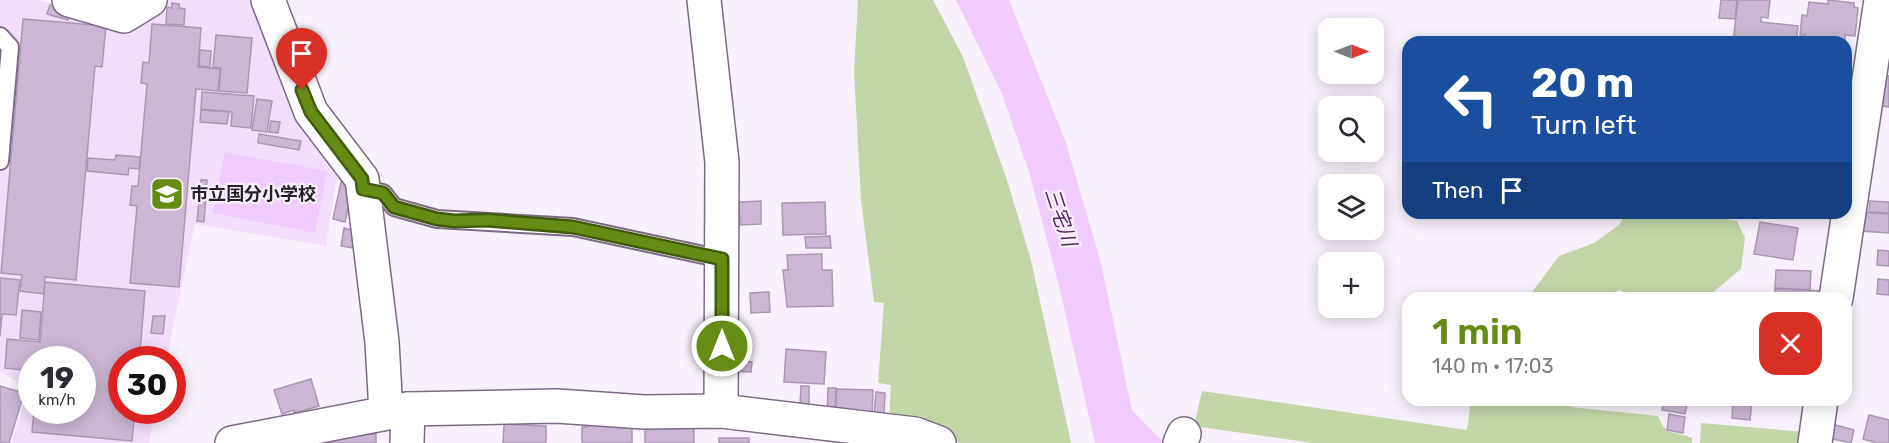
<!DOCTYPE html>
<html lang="en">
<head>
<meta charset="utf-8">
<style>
  body { margin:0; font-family:Rubik,"Noto Sans JP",sans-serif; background:#f7f7f7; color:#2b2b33; height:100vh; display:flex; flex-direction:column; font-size:22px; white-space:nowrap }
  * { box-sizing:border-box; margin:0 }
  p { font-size:20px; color:#7c7c81 }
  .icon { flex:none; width:33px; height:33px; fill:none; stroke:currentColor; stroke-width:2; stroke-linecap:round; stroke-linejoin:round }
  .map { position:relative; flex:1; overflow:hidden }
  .details { position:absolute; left:1402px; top:292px; width:450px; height:114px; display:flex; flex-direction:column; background:#fff; border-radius:18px; box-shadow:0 3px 15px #0003 }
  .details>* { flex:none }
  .banner { position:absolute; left:1402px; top:36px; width:450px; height:183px; border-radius:18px; box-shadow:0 3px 15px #0003; background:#1a4fa0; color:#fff; overflow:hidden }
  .needle { width:39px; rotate:90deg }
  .tools { position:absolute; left:1318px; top:18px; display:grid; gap:12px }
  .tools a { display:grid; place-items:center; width:66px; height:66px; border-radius:12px; background:#fff; box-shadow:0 3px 15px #0003; font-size:30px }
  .speed { position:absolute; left:18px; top:346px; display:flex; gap:12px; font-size:30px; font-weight:700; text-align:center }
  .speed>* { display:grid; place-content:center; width:78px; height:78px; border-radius:50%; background:#fff; box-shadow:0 3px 15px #0003; line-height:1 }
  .speed small { font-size:15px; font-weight:400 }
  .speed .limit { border:9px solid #d22; background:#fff; color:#111 }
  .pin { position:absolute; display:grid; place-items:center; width:51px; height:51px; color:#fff; margin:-62px -26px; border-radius:50% 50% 50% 0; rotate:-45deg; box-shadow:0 0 6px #0007 }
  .pin .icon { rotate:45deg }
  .me { position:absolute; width:66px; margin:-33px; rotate:0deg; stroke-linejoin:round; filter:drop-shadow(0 0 4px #0008) }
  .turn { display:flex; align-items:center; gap:21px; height:126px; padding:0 30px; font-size:27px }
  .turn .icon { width:78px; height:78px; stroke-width:2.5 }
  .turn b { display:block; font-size:42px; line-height:51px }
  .then { display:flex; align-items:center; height:57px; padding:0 30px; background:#0003; gap:12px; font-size:22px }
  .round { display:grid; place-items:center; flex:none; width:63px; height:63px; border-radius:18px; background:#f7f7f7 }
  .head { display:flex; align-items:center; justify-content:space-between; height:102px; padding:0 30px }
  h1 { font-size:36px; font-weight:600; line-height:45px; color:#678c15 }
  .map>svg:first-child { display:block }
  .built { fill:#f2ddfb; fill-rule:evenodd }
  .green { fill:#c2d6a7 }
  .water { fill:#f0ccfe }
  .building { fill:#cbb6d3; stroke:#ab97b3; stroke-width:1.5 }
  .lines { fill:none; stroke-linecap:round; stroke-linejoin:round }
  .service-casing { stroke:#7d6a85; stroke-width:20 }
  .minor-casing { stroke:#7d6a85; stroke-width:36 }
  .service { stroke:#fff; stroke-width:16 }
  .minor { stroke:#fff; stroke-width:33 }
  .route-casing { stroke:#435b0e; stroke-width:15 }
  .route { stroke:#678c15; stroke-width:10 }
  .labels { text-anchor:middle; stroke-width:4.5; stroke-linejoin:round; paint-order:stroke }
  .poi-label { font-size:18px; font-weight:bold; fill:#261e29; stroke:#f8f0fc; text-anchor:start }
  .water-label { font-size:20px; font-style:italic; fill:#522661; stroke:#f8f0fc }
</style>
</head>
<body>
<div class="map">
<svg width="1889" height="443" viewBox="0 0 1889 443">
  <rect width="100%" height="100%" fill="#f8f0fc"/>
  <!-- built -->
  <path class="built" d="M0 0H39L122 24 165 0H259L339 164 326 246 195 224 166 360H122V411H155L149 443H12L29 388 0 372ZM32 360H82V411H32Z"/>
  <!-- green -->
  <g class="green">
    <path d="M858 0H933L963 57 1007 180 1031 260 1071 443H960L909 425 889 424 891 385 878 383 884 303 874 302 861 200 854 71Z"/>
    <path d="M1626 213H1690L1737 221 1745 238 1741 269 1706 298H1630L1620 290 1597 298H1528L1559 256 1594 243 1619 225Z"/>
    <path d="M1202 391 1467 430 1471 401H1571V407L1658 416C1665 436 1675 431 1692 438V443H1313L1194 426Z"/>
    <path d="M1701 423 1805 432 1803 443H1700Z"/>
  </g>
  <!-- water -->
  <g class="water">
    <path d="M956 0H1009L1066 143 1101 263 1132 410 1161 440V443H1095L1060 290 1029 172 1002 94Z"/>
    <path d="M225 152 327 171 315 233 213 213Z"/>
  </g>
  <!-- building -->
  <g class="building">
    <path d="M1721 0H1737L1735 19 1719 18Z"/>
    <path d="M1738 0H1770L1768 18 1761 17V22L1798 26 1796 42H1733Z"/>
    <path d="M1828 0 1854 3V7L1858 8 1855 36 1845 35V42H1805V35H1800L1802 15 1807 16 1809 2 1828 4Z"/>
    <path d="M172 3 179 4V8L185 9 184 25 166 24 167 7 172 8Z"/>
    <path d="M50 5 71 11 68 20 47 14Z"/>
    <path d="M23 19 106 26 102 67 95 66 76 280 45 277 44 294 20 291 22 275 1 273Z"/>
    <path d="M152 24 201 28 198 67 220 69 218 91 196 89 179 287 130 283 137 206 130 205 132 186H138L147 84 141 83 143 62 149 63Z"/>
    <path d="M216 35 252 38 247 93 219 91 221 68 213 67Z"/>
    <path d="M200 50 211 51 210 67 199 66Z"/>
    <path d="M1885 75 1889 76V107L1881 106Z"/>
    <path d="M202 92 254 96 251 128 231 126 232 112 201 109Z"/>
    <path d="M257 99 272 101 267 132 252 130Z"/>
    <path d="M201 110 229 112 227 124 200 122Z"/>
    <path d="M271 121 280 122 278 133 269 132Z"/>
    <path d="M259 134 301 141 299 150 258 143Z"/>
    <path d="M116 155 140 157 139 169 129 168 128 175 87 171 88 158 115 160Z"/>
    <path d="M201 180H207L204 222 197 221Z"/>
    <path d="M341 182 353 185 345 222 333 219Z"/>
    <path d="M761 201V224L740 225 739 202Z"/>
    <path d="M1870 201 1889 202V213L1869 212Z"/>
    <path d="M825 202 826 234 783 235 782 203Z"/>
    <path d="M1862 212 1889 214V233L1861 231Z"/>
    <path d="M1760 222 1798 228 1793 260 1754 254Z"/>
    <path d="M344 228 355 231 352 248 341 246Z"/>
    <path d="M830 236 831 248H806L805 237Z"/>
    <path d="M1878 250 1889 251V266L1877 265Z"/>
    <path d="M822 254V270H832L833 306 787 307 783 270H788L787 255Z"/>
    <path d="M1776 270 1811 271 1810 290 1775 288Z"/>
    <path d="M0 278 20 280 16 315 2 314 0 336Z"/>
    <path d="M1878 279 1889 280V295L1877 294Z"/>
    <path d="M45 282 145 291 140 353 155 354 154 360H122V411H135L132 441 32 432 34 411H82V360H32V371L5 368 7 339 40 342Z"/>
    <path d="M1775 289 1824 291 1823 298H1775Z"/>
    <path d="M769 292 770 312 751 313 750 293Z"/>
    <path d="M22 310 41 312 39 340 20 338Z"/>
    <path d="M153 316H165L163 334 151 333Z"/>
    <path d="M786 349 826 352 824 384 784 382Z"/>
    <path d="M731 361 752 362 751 372 730 371Z"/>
    <path d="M311 379 319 406 294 413V410L282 414 274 390Z"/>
    <path d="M0 386 24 393 9 443H0Z"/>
    <path d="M801 386H809V406L800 405Z"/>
    <path d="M828 388H836L835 416H827Z"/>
    <path d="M837 389 873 390 872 418 835 416Z"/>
    <path d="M876 392 885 393 884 416 874 415Z"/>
    <path d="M1664 400H1688L1685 414 1662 410Z"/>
    <path d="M1733 400 1752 401 1750 420 1732 418Z"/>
    <path d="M1669 414 1685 417 1683 433 1667 430Z"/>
    <path d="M1869 415 1889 420V443H1877L1863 439Z"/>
    <path d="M694 421V443H645V426Z"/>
    <path d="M587 422H632V443H582V427H587Z"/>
    <path d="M504 424 546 426V443H503Z"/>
    <path d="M1832 424 1854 430 1851 443 1828 438Z"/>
    <path d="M376 434V443H314L324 435Z"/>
    <rect x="719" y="438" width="30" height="5"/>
  </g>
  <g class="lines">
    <!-- service casing -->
    <g class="service-casing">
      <g id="service">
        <path d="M0 36 10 47 0 161"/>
        <path d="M363 189 383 193 394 207 437 219 573 227 722 259"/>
      </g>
    </g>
    <!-- minor casing -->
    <g class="minor-casing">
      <g id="minor">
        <path d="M69 0 124 16 150 0"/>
        <path d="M268 0 311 112 362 179 382 342 386 412"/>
        <path d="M704 0 722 162 721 411"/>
        <path d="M1836 298 1881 0"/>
        <path d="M232 443 408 409 557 406 644 412 721 411 915 434 939 443"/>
        <path d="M407 443 408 409"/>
        <path d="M1180 443 1184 434"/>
        <path d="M1815 443 1821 400"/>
      </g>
    </g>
    <!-- service -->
    <use href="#service" class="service"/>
    <!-- minor -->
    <use href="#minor" class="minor"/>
  </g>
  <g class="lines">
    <!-- route casing -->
    <g class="route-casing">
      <path id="route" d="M302 90 311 112 362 179 363 189 383 193 394 207 437 219 455 221 487 220 573 227 722 259V346"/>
    </g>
    <!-- route -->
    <use href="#route" class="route"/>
  </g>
  <!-- icons -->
  <defs>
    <g id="school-square" transform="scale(1.725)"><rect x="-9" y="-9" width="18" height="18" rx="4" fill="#678c15" stroke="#f8f0fc"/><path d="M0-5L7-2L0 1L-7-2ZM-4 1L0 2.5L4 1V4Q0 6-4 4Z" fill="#fff"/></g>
  </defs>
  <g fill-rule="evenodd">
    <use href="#school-square" x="167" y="194"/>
  </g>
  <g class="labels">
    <!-- poi labels -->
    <g class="poi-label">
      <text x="190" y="200">市立国分小学校</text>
    </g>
    <!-- water labels -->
    <g class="water-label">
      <text transform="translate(1061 217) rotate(72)" y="7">三宅川</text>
    </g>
  </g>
</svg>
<div class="tools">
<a><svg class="needle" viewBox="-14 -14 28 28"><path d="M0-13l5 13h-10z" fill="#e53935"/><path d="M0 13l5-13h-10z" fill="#7c7c81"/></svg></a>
<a><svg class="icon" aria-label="search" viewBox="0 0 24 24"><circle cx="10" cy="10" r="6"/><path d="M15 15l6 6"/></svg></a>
<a><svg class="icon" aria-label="layers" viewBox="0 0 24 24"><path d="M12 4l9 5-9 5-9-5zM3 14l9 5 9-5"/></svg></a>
<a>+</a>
</div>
<div class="speed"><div>19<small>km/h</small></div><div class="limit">30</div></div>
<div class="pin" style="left:302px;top:90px;background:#d93025"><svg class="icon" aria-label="arrive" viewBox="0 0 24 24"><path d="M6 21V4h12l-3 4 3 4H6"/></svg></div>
<svg class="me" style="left:722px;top:346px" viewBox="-20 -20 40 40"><circle r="17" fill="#678c15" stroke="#fff" stroke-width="3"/><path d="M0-11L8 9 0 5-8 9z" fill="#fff"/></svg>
<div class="banner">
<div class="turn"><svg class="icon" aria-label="left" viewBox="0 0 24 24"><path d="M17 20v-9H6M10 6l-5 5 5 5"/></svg><div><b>20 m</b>Turn left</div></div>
<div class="then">Then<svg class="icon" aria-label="arrive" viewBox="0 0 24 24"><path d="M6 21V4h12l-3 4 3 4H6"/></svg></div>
</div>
<section class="details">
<div class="head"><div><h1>1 min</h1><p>140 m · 17:03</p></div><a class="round" style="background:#d93025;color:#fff"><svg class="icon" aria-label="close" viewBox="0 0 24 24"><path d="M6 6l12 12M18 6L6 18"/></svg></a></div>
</section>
</div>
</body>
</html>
